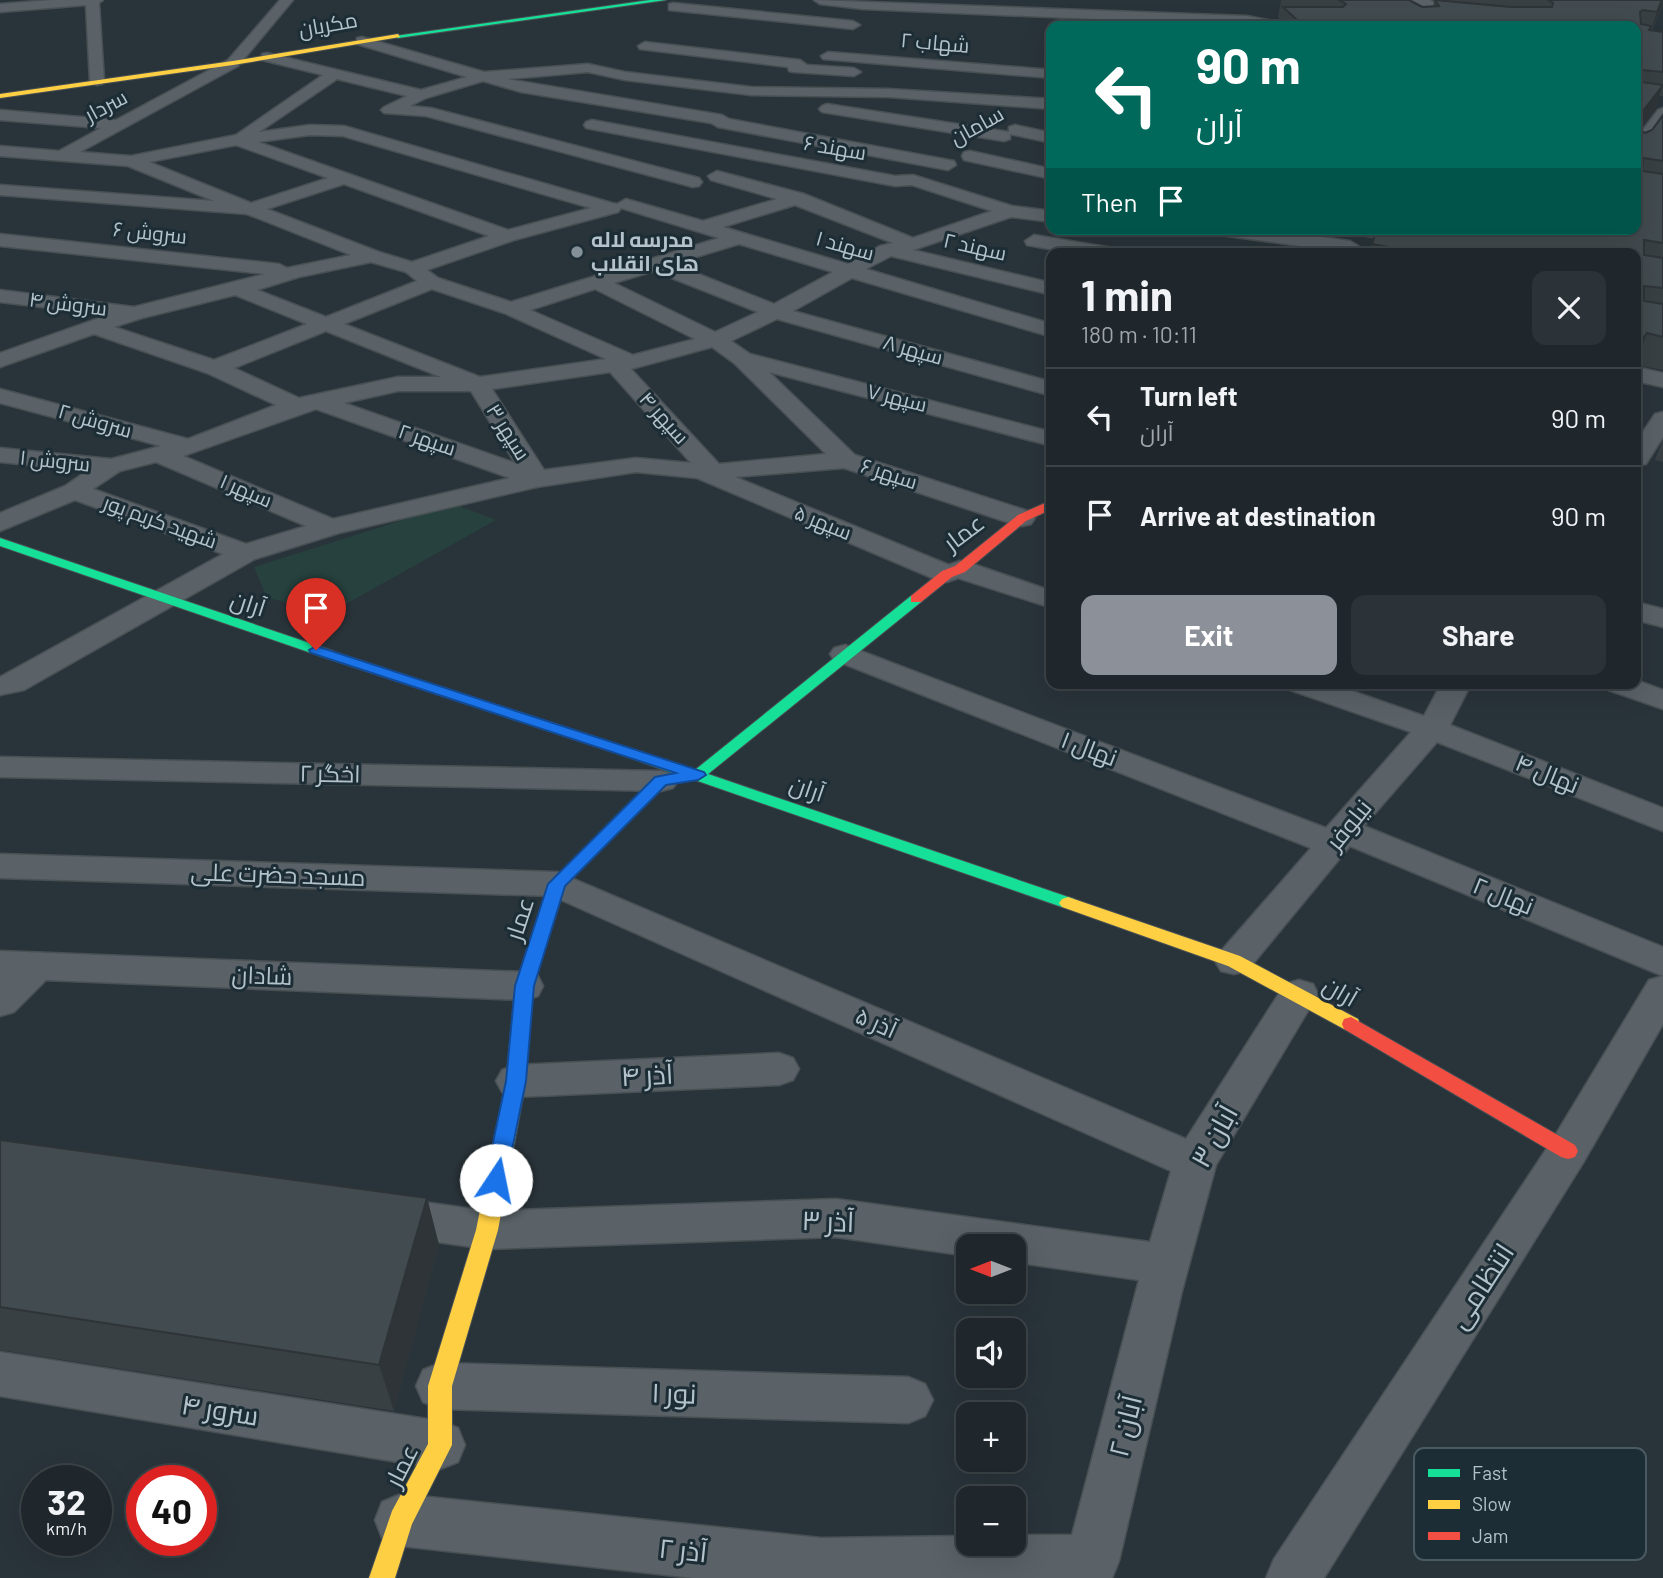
<!DOCTYPE html>
<html lang="en">
<head>
<meta charset="utf-8">
<style>
  body { margin:0; font-family:Barlow,Cairo,sans-serif; background:#2c3338; color:#f1f3f6; height:100vh; display:flex; flex-direction:column; font-size:26px; white-space:nowrap }
  * { box-sizing:border-box; margin:0 }
  p { font-size:23px; color:#a1a5a9 }
  .icon { flex:none; width:38px; height:38px; fill:none; stroke:currentColor; stroke-width:2; stroke-linecap:round; stroke-linejoin:round }
  .map { position:relative; flex:1; overflow:hidden }
  .side { position:absolute; left:1046px; top:248px; width:595px; height:441px; display:flex; flex-direction:column; background:#1f272c; border-radius:14px; box-shadow:0 7px 28px #0002,0 0 0 2px #3c4448 }
  .side>* { flex:none }
  .hud { position:absolute; left:1046px; top:21px; width:595px; height:214px; border-radius:14px; box-shadow:0 7px 28px #0002,0 0 0 2px #3c4448; background:#00695c; color:#fff; overflow:hidden }
  .needle { width:46px; rotate:270deg }
  .buttons { position:absolute; left:956px; top:1234px; display:grid; gap:14px }
  .buttons a { display:grid; place-items:center; width:70px; height:70px; border-radius:14px; background:#1f272c; box-shadow:0 7px 28px #0002,0 0 0 2px #3c4448; font-size:35px }
  .speed { position:absolute; left:21px; top:1465px; display:flex; gap:14px; font-size:35px; font-weight:700; text-align:center }
  .speed>* { display:grid; place-content:center; width:91px; height:91px; border-radius:50%; background:#1f272c; box-shadow:0 7px 28px #0002,0 0 0 2px #3c4448; line-height:1 }
  .speed small { font-size:18px; font-weight:400 }
  .speed .limit { border:10px solid #d22; background:#fff; color:#111 }
  .pin { position:absolute; display:grid; place-items:center; width:60px; height:60px; color:#fff; margin:-72px -30px; border-radius:50% 50% 50% 0; rotate:-45deg; box-shadow:0 0 7px #0007 }
  .pin .icon { rotate:45deg }
  .me { position:absolute; width:77px; margin:-38px; rotate:11deg; stroke-linejoin:round; filter:drop-shadow(0 0 5px #0008) }
  .turn { display:flex; align-items:center; gap:24px; height:147px; padding:0 35px; font-size:32px }
  .turn .icon { width:91px; height:91px; stroke-width:2.5 }
  .turn b { display:block; font-size:49px; line-height:60px }
  .then { display:flex; align-items:center; height:66px; padding:0 35px; background:#0003; gap:14px; font-size:26px }
  .round { display:grid; place-items:center; flex:none; width:74px; height:74px; border-radius:14px; background:#2c3338 }
  .summary { display:flex; align-items:center; justify-content:space-between; height:119px; padding:0 35px }
  h1 { font-size:42px; font-weight:700; line-height:52px }
  .cta { display:flex; gap:14px; margin-top:auto; padding:14px 35px }
  .cta a { flex:1; height:80px; border-radius:14px; background:#8c9099; color:#fff; font-size:28px; font-weight:700; line-height:80px; text-align:center }
  .cta a+a { background:#2c3338; color:#f1f3f6 }
  ul { padding:0; list-style:none }
  li { display:flex; align-items:center; gap:21px; height:98px; padding:0 35px; border-top:2px solid #3c4448 }
  li div { flex:1 }
  li b { display:block; font-size:26px }
  li em { font-style:normal }
  .map>svg:first-child { display:block }
  .green { fill:#26413e }
  .lines { fill:none; stroke-linecap:round; stroke-linejoin:round }
  .street-casing { stroke:#485054; stroke-width:3 }
  .fast-casing { stroke:#485054; stroke-width:2 }
  .slow-casing { stroke:#485054; stroke-width:2 }
  .jam-casing { stroke:#485054; stroke-width:2 }
  .street { fill:#5a6267; fill-rule:evenodd }
  .fast { fill:#16e098; fill-rule:evenodd }
  .slow { fill:#ffcf43; fill-rule:evenodd }
  .jam { fill:#f24e42; fill-rule:evenodd }
  .wall { fill:#394044 }
  .shaded-wall { fill:#2e3437 }
  .building { fill:#424b4f; stroke:#2e3437; stroke-width:2 }
  .route { fill:#1a73e8; stroke:#114b97; stroke-width:2 }
  .poi-dot { fill:#839098; stroke:#1c2d35; stroke-width:2.5 }
  .labels { text-anchor:middle; stroke-width:6; stroke-linejoin:round; paint-order:stroke }
  .far-street-label { font-size:21px; fill:#b3c2cb; stroke:#1c2d35 }
  .far-poi-label { font-size:21px; font-weight:bold; fill:#b3c2cb; stroke:#1c2d35; text-anchor:start }
  .street-label { font-size:24px; fill:#b3c2cb; stroke:#1c2d35 }
  .near-street-label { font-size:28px; fill:#b3c2cb; stroke:#1c2d35 }
  .key { fill:#1c2d35; stroke:#495a62; stroke-width:2 }
  .key-label { font-size:19px; fill:#b3c2cb }
</style>
</head>
<body>
<div class="map">
<svg width="1663" height="1578" viewBox="0 0 1663 1578">
  <rect width="100%" height="100%" fill="#29343a"/>
  <!-- green -->
  <path class="green" d="M454 504 496 520 332 612 267 598 254 567Z"/>
  <g class="lines">
    <!-- street casing -->
    <g class="street-casing">
      <g id="street">
        <path d="M51 0H103L99 3 104 81 102 84 97 85 90 81 86 5 0 12V4Z"/>
        <path d="M280 0H293L238 66 80 152 131 156 236 135 323 75 262 60V54L267 53 421 90 467 77 357 44V38L362 37 484 72 588 64 625 72 751 87 889 89 1052 99V109L889 97 751 95 625 80 588 72 507 79 722 115 729 119 954 161 956 165 948 170 718 127 711 123 521 92 483 81 426 98 410 106 431 108 699 178 702 182 699 186 693 187 426 116 384 113 381 110 384 107 407 96 337 79 259 132 310 125 344 126 612 203 617 204 626 199 703 221 777 199 711 180 708 176 717 171 804 194 913 238 992 211 912 185 895 186 586 128 584 125 586 122 592 120 895 176 913 175 1012 206 1052 211V222L1011 217 913 250 1052 283V295L891 256 866 269 1052 324V337L852 278 793 311 1052 382V396L777 319 731 341 750 354 1052 432V446L769 372 855 455 1031 512 1035 518 1031 524 1022 526 1013 524 844 468 735 477 949 565 960 561 970 563 1052 591V608L958 578 947 582 937 580 697 478 636 472 537 487 339 533 255 559 24 690 0 695V677L223 554 75 500 0 531V513L65 486 87 471 0 462V448L111 459 161 446 0 403V389L188 439 276 405 207 373 94 334 0 367V353L108 315 0 302V290L134 307 265 274 0 246V234L279 264 287 268 351 255 247 214 0 195V185L214 201 128 166 0 156V146L59 151 101 128 0 120V110L116 120 228 60ZM310 135 343 136 591 208 508 230 258 142ZM236 145 328 178 251 203 149 162ZM344 184 489 236 412 262 379 252 267 209ZM795 205 893 243 880 246 848 264 723 227ZM621 208 719 238 511 302 438 278 427 270 514 240 618 212ZM739 244 833 272 774 304 673 264ZM371 262 406 272 417 281 326 317 257 290 299 277ZM654 271 758 312 715 332 614 283ZM432 289 504 313 606 359 480 377 344 324ZM595 289 695 339 633 355 530 310ZM235 295 307 324 214 360 114 327 142 318ZM326 331 441 377H398L299 398 234 368ZM712 347 734 363 826 454 719 464 631 369ZM610 372 691 463 636 458 544 470 492 389ZM398 391H471L515 463 344 403ZM316 409 510 478 333 519 183 456ZM156 462 306 526 246 544 93 489 120 471Z"/>
        <path d="M814 0 1247 16 1273 21 1332 22 1339 26H1259L863 9 820 4Z"/>
        <path d="M1412 0H1430L1438 5 1433 16 1428 17 1422 13 1425 7Z"/>
        <path d="M673 3 853 21 860 25 853 29 669 10V4Z"/>
        <path d="M645 42 800 60 807 65 854 68 861 72 854 76 794 72 789 71 788 67 640 49 638 46Z"/>
        <path d="M828 52 1052 70V78L823 59 821 56Z"/>
        <path d="M827 104 1009 132V127L1015 125 1052 133V143L1010 134V139L1004 141 822 112 819 109 822 106Z"/>
        <path d="M1663 108V124L1642 154 1636 156V139L1658 110Z"/>
        <path d="M970 151 1052 169V179L964 160 962 156 964 152Z"/>
        <path d="M1212 229H1263L1350 241 1360 247 1350 253 1221 235Z"/>
        <path d="M1353 229H1396L1506 248 1515 254H1472L1362 235Z"/>
        <path d="M1034 235 1113 248 1122 254H1077L1027 245 1025 241Z"/>
        <path d="M1636 367 1663 373V387L1636 381Z"/>
        <path d="M1663 412V437L1646 464 1636 466V442L1655 414Z"/>
        <path d="M1636 602 1663 609V627L1636 620Z"/>
        <path d="M845 645 1326 828 1411 732 1290 690 1286 684H1332L1424 716 1441 684H1471L1450 725 1663 808V831L1437 742 1364 826 1663 947V976L1350 846 1247 971 1234 974 1221 971 1215 961 1221 951 1311 848 834 660 830 654 834 648Z"/>
        <path d="M1636 680 1663 690V709L1608 690 1604 684H1636Z"/>
        <path d="M0 757 661 771 673 774 678 781 673 788 661 791 0 777Z"/>
        <path d="M0 854 557 872 1186 1139 1285 984 1299 980 1313 984 1318 994 1216 1165 1182 1291 1119 1561 1112 1578H694L401 1546 382 1538 375 1520 382 1502 401 1494 821 1538 968 1536V1544H1013V1535H1072L1139 1280 1013 1262V1246H968V1256L836 1237 487 1249 387 1235 371 1229 365 1216 371 1203 387 1197 487 1211 836 1199 1150 1242 1171 1171 552 896 0 878Z"/>
        <path d="M0 951 524 972 538 976 543 986 538 996 524 1000 46 980 14 1012 0 1016Z"/>
        <path d="M1663 976V1024L1583 1163 1324 1578H1266L1274 1559 1553 1139 1649 980Z"/>
        <path d="M779 1053 793 1058 799 1069 793 1080 779 1085 516 1097 502 1092 496 1081 502 1070 516 1065Z"/>
        <path d="M0 1352 440 1421 458 1428 465 1445 458 1462 440 1469 0 1396Z"/>
        <path d="M440 1363 908 1377 925 1384 933 1400 925 1416 908 1423 440 1409 423 1402 416 1386 423 1370Z"/>
      </g>
    </g>
    <!-- fast casing -->
    <g class="fast-casing">
      <g id="fast">
        <path d="M650 0H666L398 38 395 36Z"/>
        <path d="M0 538 333 651 335 654 333 657H323L0 546Z"/>
        <path d="M916 595 923 599 921 602 708 774 1074 899 1077 903 1074 907H1062L695 780 666 785 565 886 533 986 529 1031 527 1036 520 1038 513 1036 511 1031 515 986 549 884 655 778 675 774 628 757 625 754 628 751H638L695 770 911 596Z"/>
      </g>
    </g>
    <!-- slow casing -->
    <g class="slow-casing">
      <g id="slow">
        <path d="M398 34 400 37 233 65 0 98V94L233 61Z"/>
        <path d="M328 650 638 751 641 754 638 757H628L323 657 321 654 323 651Z"/>
        <path d="M1068 897 1240 956 1358 1019 1360 1024 1358 1029 1351 1031 1344 1029 1228 966 1062 907 1059 903 1062 899Z"/>
        <path d="M520 1024 527 1026 529 1031 526 1081 498 1230 452 1386V1445L412 1524 395 1578H369L392 1511 428 1444V1386L476 1230 506 1081 511 1031 513 1026Z"/>
      </g>
    </g>
    <!-- jam casing -->
    <g class="jam-casing">
      <g id="jam">
        <path d="M1052 500V509L1026 521 965 572 952 577 921 602H911V596L942 571 955 566 1018 515Z"/>
        <path d="M1351 1017 1575 1145 1578 1151 1575 1157 1568 1159 1561 1157 1344 1029 1342 1024 1344 1019Z"/>
      </g>
    </g>
    <!-- street -->
    <use href="#street" class="street"/>
    <!-- fast -->
    <use href="#fast" class="fast"/>
    <!-- slow -->
    <use href="#slow" class="slow"/>
    <!-- jam -->
    <use href="#jam" class="jam"/>
  </g>
  <!-- wall -->
  <g class="wall">
    <path d="M1281 0H1409L1422 7H1433L1434 1 1433 0H1663V5L1652 31 1663 32V96H1659L1655 109 1641 128V130L1645 133 1652 130 1663 115V370L1636 365V254H1370L1372 244 1636 229V26H1280L1282 19 1278 18Z"/>
    <path d="M1284 229H1330L1323 235Z"/>
    <path d="M1663 439V462L1655 460Z"/>
    <path d="M0 1140 427 1198 439 1245 394 1411 0 1350Z"/>
  </g>
  <!-- shaded-wall -->
  <g class="shaded-wall">
    <path d="M1662 0 1663 5 1650 33 1657 12Z"/>
    <path d="M1663 85 1655 109 1636 134 1642 112Z"/>
    <path d="M1324 229H1330L1323 235Z"/>
    <path d="M1647 333 1636 365V360L1644 337Z"/>
    <path d="M427 1198 439 1245 394 1411 379 1365Z"/>
  </g>
  <!-- building -->
  <g class="building">
    <path d="M1339 0H1409L1422 7 1439 6 1435 0 1511 7H1552L1553 3 1548 0H1662L1657 12 1643 10 1640 12 1641 24 1651 26 1649 30 1663 32V72L1641 70V82L1663 85 1642 112 1641 130 1645 133 1652 130 1663 115V161L1643 158 1642 171 1663 174V243L1644 240V255L1663 258V288L1644 286V301L1663 304V337L1647 333 1644 337 1636 336V254H1385L1389 247 1372 244 1377 229H1636V26H1288L1296 19 1283 7H1343L1346 4Z"/>
    <path d="M0 1140 427 1198 379 1365 0 1307Z"/>
  </g>
  <!-- route -->
  <path class="route" d="M316 646 704 772 706 775 698 780 666 785 565 886 534 986 526 1081 506 1180 503 1186 496 1188 488 1186 485 1180 506 1081 515 986 548 884 655 777 676 773 311 653 309 650Z"/>
  <!-- markers -->
  <circle class="poi-dot" cx="577" cy="252" r="7"/>
  <g class="labels">
    <!-- far-street labels -->
    <g class="far-street-label">
      <text transform="translate(328 25) rotate(-10)" y="7">مکریان</text>
      <text transform="translate(935 43) rotate(5)" y="7">شهاب ۲</text>
      <text transform="translate(106 106) rotate(-28)" y="7">سردار</text>
      <text transform="translate(977 126) rotate(-29)" y="7">سامان</text>
      <text transform="translate(835 148) rotate(10)" y="7">سهند ۶</text>
      <text transform="translate(150 233) rotate(6)" y="7">سروش ۶</text>
      <text transform="translate(845 246) rotate(16)" y="7">سهند ۱</text>
      <text transform="translate(975 247) rotate(13)" y="7">سهند ۲</text>
      <text transform="translate(68 304) rotate(7)" y="7">سروش ۴</text>
      <text transform="translate(913 350) rotate(16)" y="7">سپهر ۸</text>
      <text transform="translate(897 398) rotate(14)" y="7">سپهر ۷</text>
      <text transform="translate(664 418) rotate(48)" y="7">سپهر ۴</text>
      <text transform="translate(95 421) rotate(16)" y="7">سروش ۲</text>
      <text transform="translate(508 432) rotate(58)" y="7">سپهر ۳</text>
      <text transform="translate(427 440) rotate(19)" y="7">سپهر ۲</text>
      <text transform="translate(55 461) rotate(6)" y="7">سروش ۱</text>
      <text transform="translate(889 474) rotate(18)" y="7">سپهر ۶</text>
      <text transform="translate(246 491) rotate(23)" y="7">سپهر ۱</text>
      <text transform="translate(160 522) rotate(20)" y="7">شهید کریم پور</text>
      <text transform="translate(823 523) rotate(22)" y="7">سپهر ۵</text>
    </g>
    <!-- far-poi labels -->
    <g class="far-poi-label">
      <text x="591" y="247">مدرسه لاله<tspan x="591" dy="24">های انقلاب</tspan></text>
    </g>
    <!-- street labels -->
    <g class="street-label">
      <text transform="translate(964 533) rotate(-37)" y="8">عمار</text>
      <text transform="translate(248 604) rotate(18)" y="8">آران</text>
      <text transform="translate(1089 749) rotate(21)" y="8">نهال ۱</text>
      <text transform="translate(330 774) rotate(1)" y="8">اخگر ۲</text>
      <text transform="translate(1547 774) rotate(22)" y="8">نهال ۴</text>
      <text transform="translate(807 789) rotate(19)" y="8">آران</text>
      <text transform="translate(1349 825) rotate(-51)" y="8">نیلوفر</text>
      <text transform="translate(278 875) rotate(2)" y="8">مسجد حضرت علی</text>
      <text transform="translate(1503 896) rotate(22)" y="8">نهال ۲</text>
      <text transform="translate(520 919) rotate(-72)" y="8">عمار</text>
      <text transform="translate(262 976) rotate(2)" y="8">شادان</text>
      <text transform="translate(1340 992) rotate(30)" y="8">آران</text>
      <text transform="translate(876 1023) rotate(24)" y="8">آذر ۵</text>
      <text transform="translate(402 1466) rotate(-63)" y="8">عمار</text>
    </g>
    <!-- near-street labels -->
    <g class="near-street-label">
      <text transform="translate(647 1075) rotate(-3)" y="10">آذر ۴</text>
      <text transform="translate(1214 1136) rotate(-61)" y="10">آبان ۳</text>
      <text transform="translate(828 1221) rotate(2)" y="10">آذر ۳</text>
      <text transform="translate(1481 1286) rotate(-57)" y="10">انتظامی</text>
      <text transform="translate(674 1393) rotate(2)" y="10">نور ۱</text>
      <text transform="translate(220 1410) rotate(9)" y="10">سرور ۴</text>
      <text transform="translate(1125 1426) rotate(-76)" y="10">آبان ۲</text>
      <text transform="translate(683 1550) rotate(6)" y="10">آذر ۲</text>
    </g>
  </g>
  <!-- legend -->
  <rect x="1414" y="1448" width="232" height="112" rx="10" class="key"/>
  <rect x="1428" y="1469" width="32" height="8" fill="#16e098"/>
  <rect x="1428" y="1500" width="32" height="9" fill="#ffcf43"/>
  <rect x="1428" y="1532" width="32" height="8" fill="#f24e42"/>
  <g class="key-label">
    <text x="1472" y="1480">Fast</text>
    <text x="1472" y="1511">Slow</text>
    <text x="1472" y="1543">Jam</text>
  </g>
</svg>
<div class="buttons">
<a><svg class="needle" viewBox="-14 -14 28 28"><path d="M0-13l5 13h-10z" fill="#e53935"/><path d="M0 13l5-13h-10z" fill="#a1a5a9"/></svg></a>
<a><svg class="icon" aria-label="sound" viewBox="0 0 24 24"><path d="M4 9h4l5-4v14l-5-4H4zM17 9q2 3 0 6"/></svg></a>
<a>+</a>
<a>−</a>
</div>
<div class="speed"><div>32<small>km/h</small></div><div class="limit">40</div></div>
<div class="pin" style="left:316px;top:650px;background:#d93025"><svg class="icon" aria-label="arrive" viewBox="0 0 24 24"><path d="M6 21V4h12l-3 4 3 4H6"/></svg></div>
<svg class="me" style="left:496px;top:1180px" viewBox="-20 -20 40 40"><circle r="19" fill="#fff"/><path d="M0-13L10 11 0 6-10 11z" fill="#1a73e8"/></svg>
<div class="hud">
<div class="turn"><svg class="icon" aria-label="left" viewBox="0 0 24 24"><path d="M17 20v-9H6M10 6l-5 5 5 5"/></svg><div><b>90 m</b>آران</div></div>
<div class="then">Then<svg class="icon" aria-label="arrive" viewBox="0 0 24 24"><path d="M6 21V4h12l-3 4 3 4H6"/></svg></div>
</div>
<section class="side">
<div class="summary"><div><h1>1 min</h1><p>180 m · 10:11</p></div><a class="round"><svg class="icon" aria-label="close" viewBox="0 0 24 24"><path d="M6 6l12 12M18 6L6 18"/></svg></a></div>
<ul>
<li><svg class="icon" aria-label="left" viewBox="0 0 24 24"><path d="M17 20v-9H6M10 6l-5 5 5 5"/></svg><div><b>Turn left</b><p>آران</p></div><em>90 m</em></li>
<li><svg class="icon" aria-label="arrive" viewBox="0 0 24 24"><path d="M6 21V4h12l-3 4 3 4H6"/></svg><div><b>Arrive at destination</b></div><em>90 m</em></li>
</ul>
<div class="cta"><a>Exit</a><a>Share</a></div>
</section>
</div>
</body>
</html>
